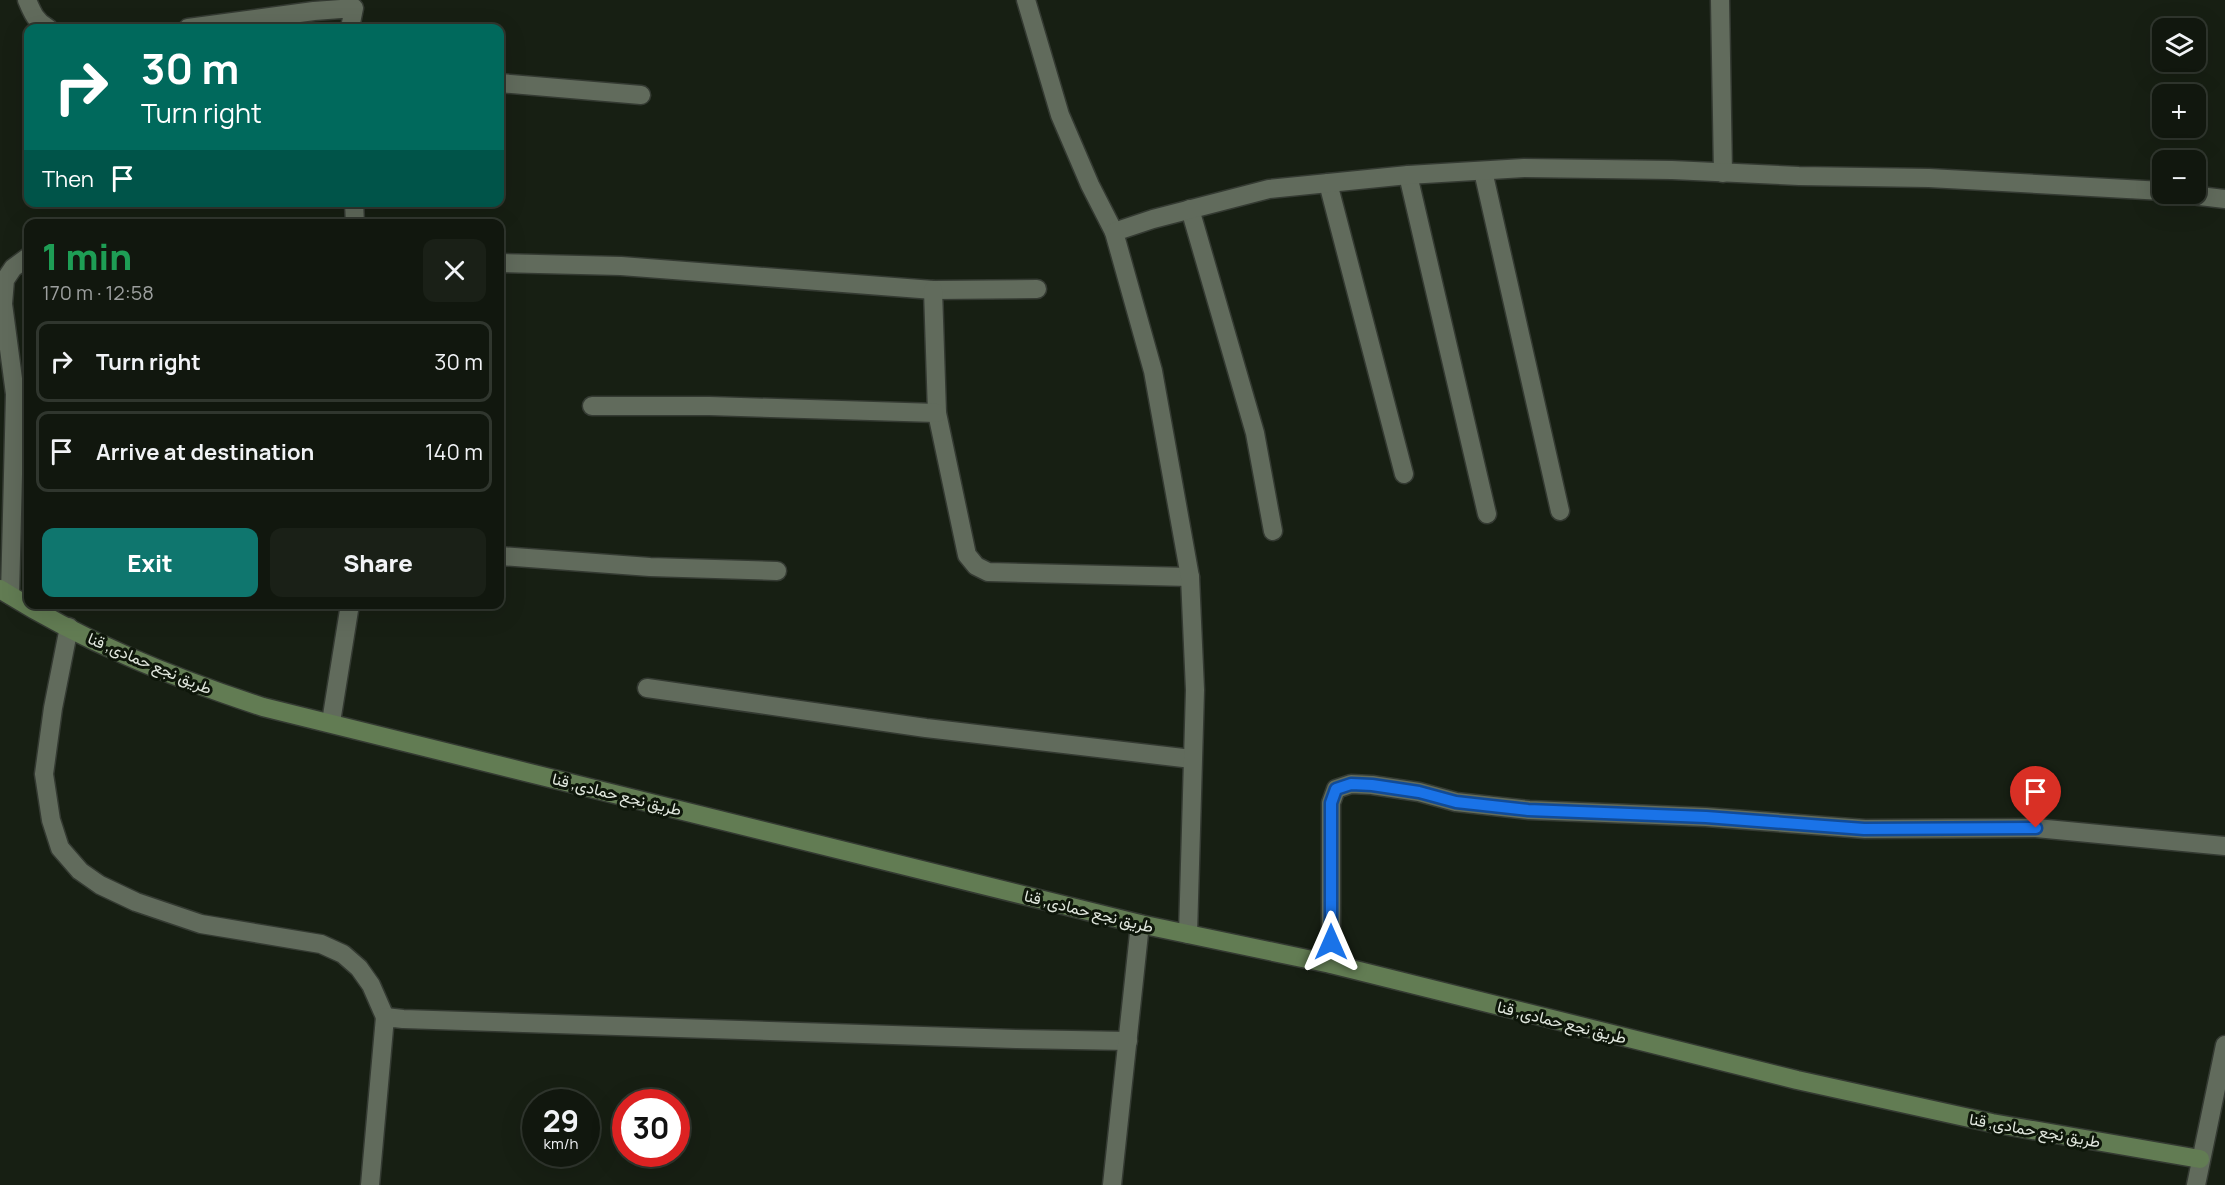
<!DOCTYPE html>
<html lang="en">
<head>
<meta charset="utf-8">
<style>
  body { margin:0; font-family:Manrope,Vazirmatn,sans-serif; background:#1a2017; color:#f1f3f6; height:100vh; display:flex; flex-direction:column; font-size:22px; white-space:nowrap }
  * { box-sizing:border-box; margin:0 }
  p { font-size:20px; color:#9c9f9e }
  .icon { flex:none; width:33px; height:33px; fill:none; stroke:currentColor; stroke-width:2; stroke-linecap:round; stroke-linejoin:round }
  .map { position:relative; flex:1; overflow:hidden }
  .panel { position:absolute; left:24px; top:219px; width:480px; height:390px; display:flex; flex-direction:column; background:#11170e; border-radius:12px; box-shadow:0 6px 24px #0002,0 0 0 2px #30362e }
  .panel>* { flex:none }
  .hud { position:absolute; left:24px; top:24px; width:480px; height:183px; border-radius:12px; box-shadow:0 6px 24px #0002,0 0 0 2px #30362e; background:#00695c; color:#fff; overflow:hidden }
  .tools { position:absolute; left:2152px; top:18px; display:grid; gap:12px }
  .tools a { display:grid; place-items:center; width:54px; height:54px; border-radius:12px; background:#11170e; box-shadow:0 6px 24px #0002,0 0 0 2px #30362e; font-size:30px }
  .speed { position:absolute; left:522px; top:1089px; display:flex; gap:12px; font-size:30px; font-weight:700; text-align:center }
  .speed>* { display:grid; place-content:center; width:78px; height:78px; border-radius:50%; background:#11170e; box-shadow:0 6px 24px #0002,0 0 0 2px #30362e; line-height:1 }
  .speed small { font-size:15px; font-weight:400 }
  .speed .limit { border:9px solid #d22; background:#fff; color:#111 }
  .pin { position:absolute; display:grid; place-items:center; width:51px; height:51px; color:#fff; margin:-62px -26px; border-radius:50% 50% 50% 0; rotate:-45deg; box-shadow:0 0 6px #0007 }
  .pin .icon { rotate:45deg }
  .me { position:absolute; width:66px; margin:-33px; rotate:0deg; stroke-linejoin:round; filter:drop-shadow(0 0 4px #0008) }
  .turn { display:flex; align-items:center; gap:21px; height:126px; padding:0 18px; font-size:27px }
  .turn .icon { width:78px; height:78px; stroke-width:2.5 }
  .turn b { display:block; font-size:42px; line-height:51px }
  .then { display:flex; align-items:center; height:57px; padding:0 18px; background:#0003; gap:12px; font-size:22px }
  .round { display:grid; place-items:center; flex:none; width:63px; height:63px; border-radius:12px; background:#1a2017 }
  .overview { display:flex; align-items:center; justify-content:space-between; height:102px; padding:0 18px }
  h1 { font-size:36px; font-weight:800; line-height:45px; color:#1e9e55 }
  .button { display:flex; gap:12px; margin-top:auto; padding:12px 18px }
  .button a { flex:1; height:69px; border-radius:12px; background:#0f766e; color:#fff; font-size:24px; font-weight:800; line-height:69px; text-align:center }
  .button a+a { background:#1a2017; color:#f1f3f6 }
  ul { padding:0; list-style:none }
  li { display:flex; align-items:center; gap:18px; height:81px; margin:0 12px 9px; padding:0 6px; border:3px solid #30362e; border-radius:12px }
  li div { flex:1 }
  li b { display:block; font-size:22px }
  li em { font-style:normal }
  .map>svg:first-child { display:block }
  .lines { fill:none; stroke-linecap:round; stroke-linejoin:round }
  .minor-casing { stroke:#343a32; stroke-width:21 }
  .tertiary-casing { stroke:#343a32; stroke-width:21 }
  .secondary-casing { stroke:#343a32; stroke-width:21 }
  .minor { stroke:#616b5c; stroke-width:18 }
  .tertiary { stroke:#616b5c; stroke-width:18 }
  .secondary { stroke:#627c53; stroke-width:18 }
  .route-casing { stroke:#114b97; stroke-width:15 }
  .route { stroke:#1a73e8; stroke-width:10 }
  .labels { text-anchor:middle; stroke-width:6; stroke-linejoin:round; paint-order:stroke }
  .street-label { font-size:16px; fill:#e0e6dd; stroke:#0e160a }
</style>
</head>
<body>
<div class="map">
<svg width="2225" height="1185" viewBox="0 0 2225 1185">
  <rect width="100%" height="100%" fill="#171f13"/>
  <g class="lines">
    <!-- minor casing -->
    <g class="minor-casing">
      <g id="minor">
        <path d="M27 0C32 12 36 22 48 28"/>
        <path d="M1026 0 1060 115 1090 185 1114 232"/>
        <path d="M1720 0 1723 173"/>
        <path d="M188 28 314 11 354 8 350 28"/>
        <path d="M500 83 641 95"/>
        <path d="M1483 171 1560 511"/>
        <path d="M1408 175 1487 514"/>
        <path d="M1328 183 1404 474"/>
        <path d="M2183 194 2225 199"/>
        <path d="M354 202 355 224"/>
        <path d="M1190 209 1255 433 1273 531"/>
        <path d="M500 263 621 266 933 290 1037 289"/>
        <path d="M933 290 937 413 967 555 976 566 988 572 1190 577"/>
        <path d="M592 406H709L937 413"/>
        <path d="M500 556 650 567 777 571"/>
        <path d="M10 595 15 394 3 304 5 280 13 268 28 257"/>
        <path d="M69 627 53 708 44 774 51 820 60 848 80 871 100 885 136 902 201 924 321 944 343 954 359 968 371 985 385 1017"/>
        <path d="M647 688 926 728 1192 759"/>
        <path d="M331 722 350 604"/>
        <path d="M1188 934 1195 690 1190 577 1153 371 1114 232 1153 219 1269 189 1408 175 1524 168 1672 170 1799 176 1929 178 2163 191"/>
        <path d="M1331 964V803L1336 789 1351 784 1372 785 1419 792 1456 802 1529 810 1706 817 1865 829 2036 828 2225 846"/>
        <path d="M370 1185 385 1017 403 1019 1016 1039 1128 1041"/>
        <path d="M1112 1185 1140 924"/>
      </g>
    </g>
    <!-- tertiary casing -->
    <g class="tertiary-casing">
      <path id="tertiary" d="M2196 1185 2225 1045"/>
    </g>
    <!-- secondary casing -->
    <g class="secondary-casing">
      <path id="secondary" d="M0 589C82 641 171 677 263 707L1140 924 1331 964 1797 1080 1992 1123 2200 1159"/>
    </g>
    <!-- minor -->
    <use href="#minor" class="minor"/>
    <!-- tertiary -->
    <use href="#tertiary" class="tertiary"/>
    <!-- secondary -->
    <use href="#secondary" class="secondary"/>
  </g>
  <g class="lines">
    <!-- route casing -->
    <g class="route-casing">
      <path id="route" d="M1331 942V803L1336 789 1351 784 1372 785 1419 792 1456 802 1528 810 1706 817 1864 829 2036 828"/>
    </g>
    <!-- route -->
    <use href="#route" class="route"/>
  </g>
  <g class="labels">
    <!-- street labels -->
    <g class="street-label">
      <text transform="translate(150 663) rotate(23)" y="6">طريق نجع حمادى, قنا</text>
      <text transform="translate(617 794) rotate(14)" y="6">طريق نجع حمادى, قنا</text>
      <text transform="translate(1089 911) rotate(14)" y="6">طريق نجع حمادى, قنا</text>
      <text transform="translate(1562 1022) rotate(14)" y="6">طريق نجع حمادى, قنا</text>
      <text transform="translate(2035 1130) rotate(10)" y="6">طريق نجع حمادى, قنا</text>
    </g>
  </g>
</svg>
<div class="tools">
<a><svg class="icon" aria-label="layers" viewBox="0 0 24 24"><path d="M12 4l9 5-9 5-9-5zM3 14l9 5 9-5"/></svg></a>
<a>+</a>
<a>−</a>
</div>
<div class="speed"><div>29<small>km/h</small></div><div class="limit">30</div></div>
<div class="pin" style="left:2036px;top:828px;background:#d93025"><svg class="icon" aria-label="arrive" viewBox="0 0 24 24"><path d="M6 21V4h12l-3 4 3 4H6"/></svg></div>
<svg class="me" style="left:1331px;top:942px" viewBox="-20 -20 40 40"><path d="M0-17L14 15 0 8-14 15z" fill="#1a73e8" stroke="#fff" stroke-width="4"/></svg>
<div class="hud">
<div class="turn"><svg class="icon" aria-label="right" viewBox="0 0 24 24"><path d="M7 20v-9h11M14 6l5 5-5 5"/></svg><div><b>30 m</b>Turn right</div></div>
<div class="then">Then<svg class="icon" aria-label="arrive" viewBox="0 0 24 24"><path d="M6 21V4h12l-3 4 3 4H6"/></svg></div>
</div>
<section class="panel">
<div class="overview"><div><h1>1 min</h1><p>170 m · 12:58</p></div><a class="round"><svg class="icon" aria-label="close" viewBox="0 0 24 24"><path d="M6 6l12 12M18 6L6 18"/></svg></a></div>
<ul>
<li><svg class="icon" aria-label="right" viewBox="0 0 24 24"><path d="M7 20v-9h11M14 6l5 5-5 5"/></svg><div><b>Turn right</b></div><em>30 m</em></li>
<li><svg class="icon" aria-label="arrive" viewBox="0 0 24 24"><path d="M6 21V4h12l-3 4 3 4H6"/></svg><div><b>Arrive at destination</b></div><em>140 m</em></li>
</ul>
<div class="button"><a>Exit</a><a>Share</a></div>
</section>
</div>
</body>
</html>
